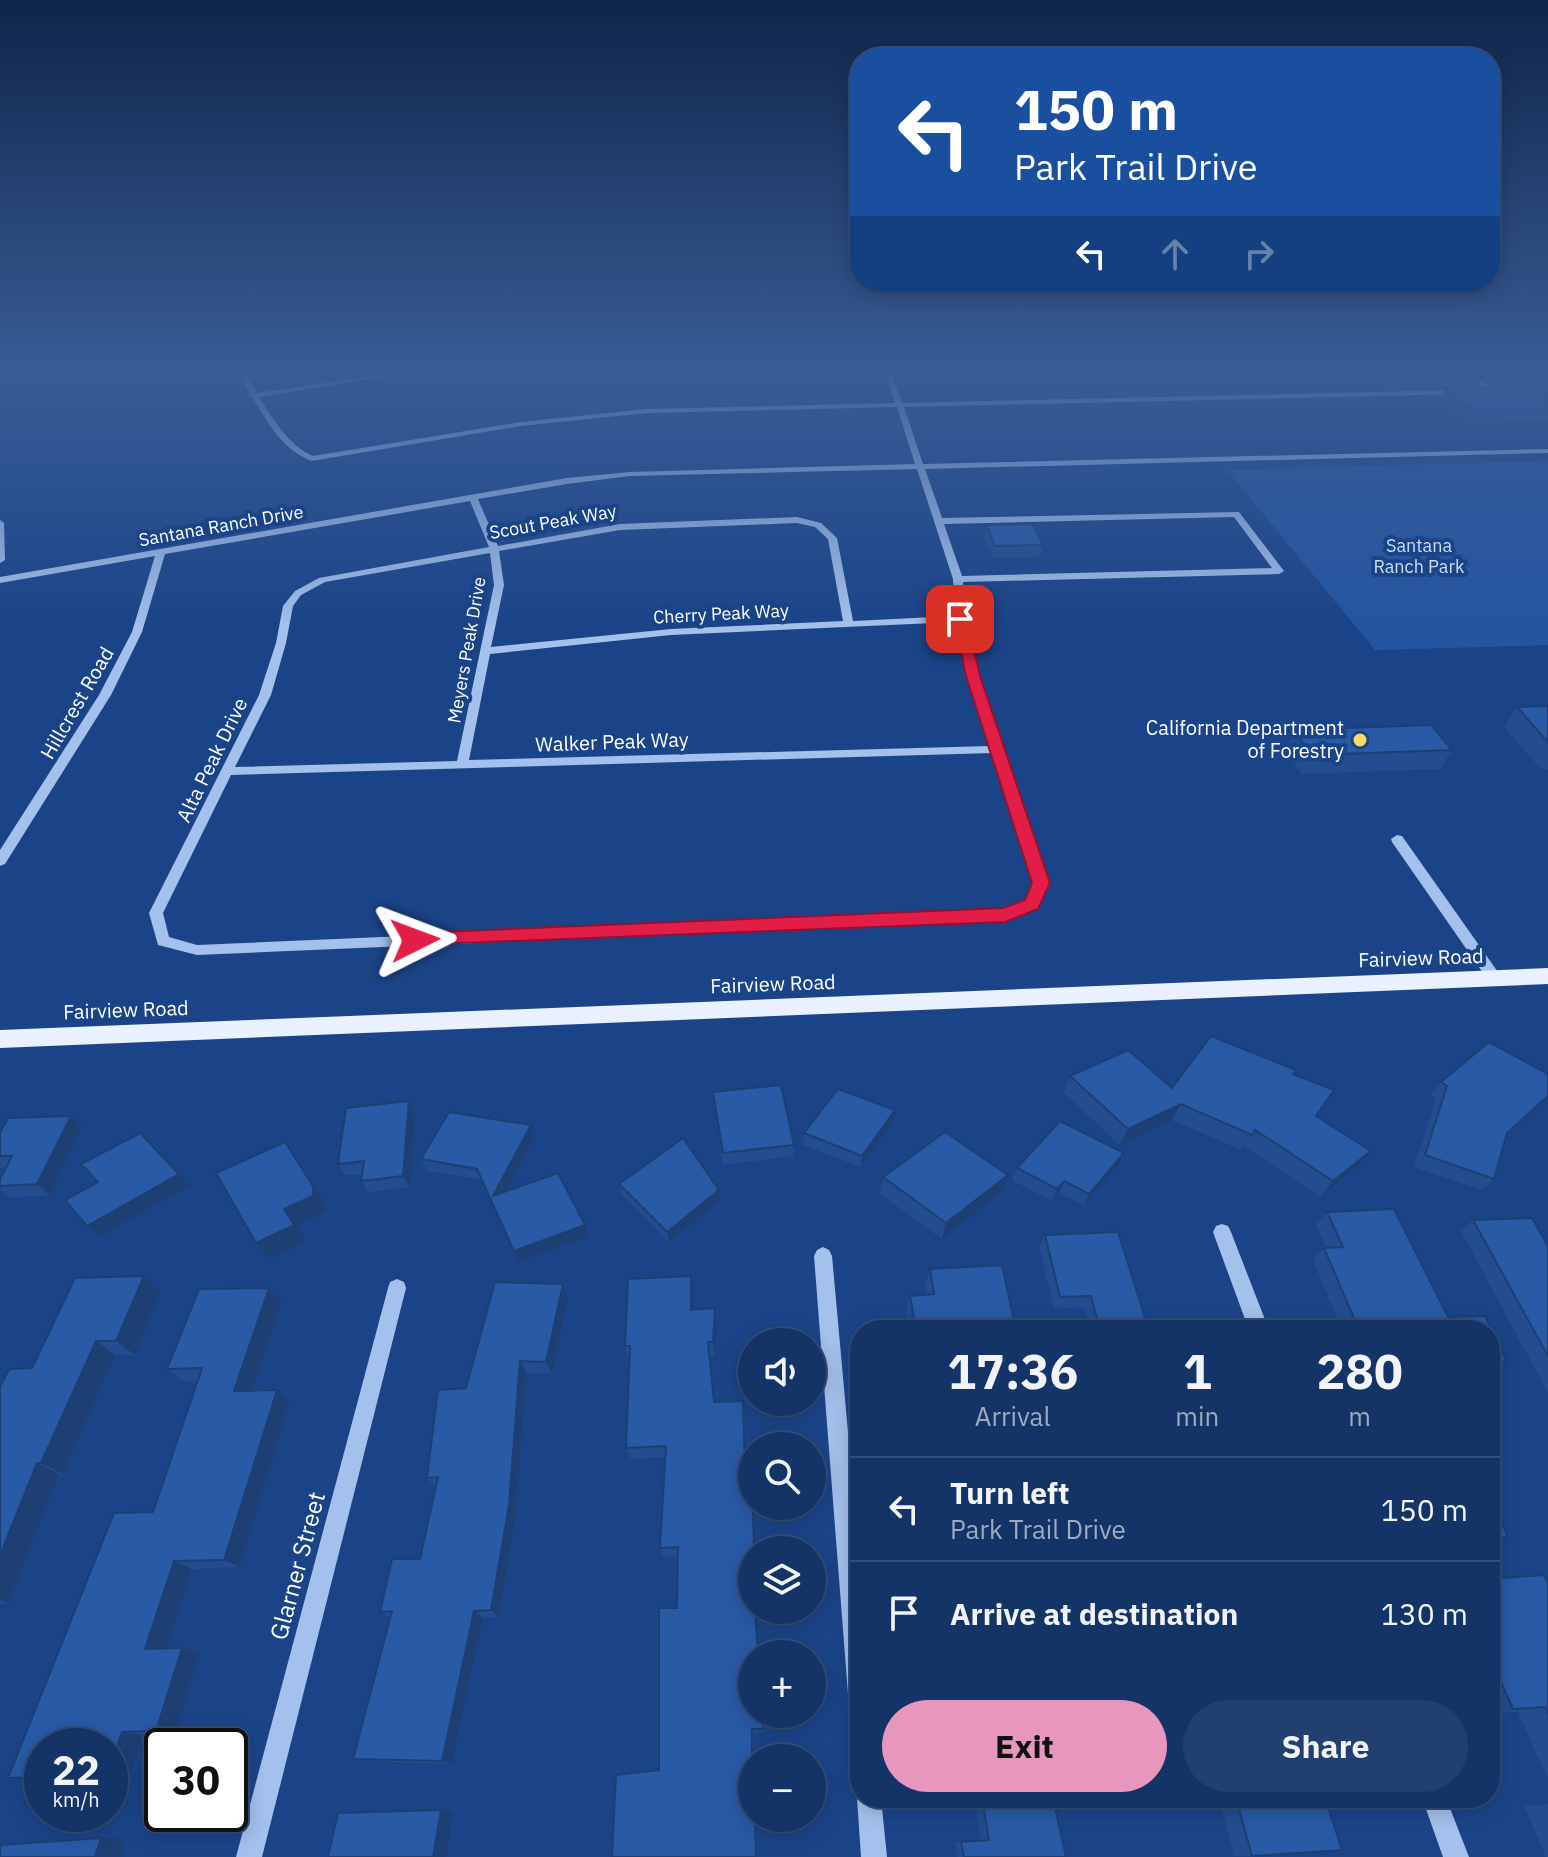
<!DOCTYPE html>
<html lang="en">
<head>
<meta charset="utf-8">
<style>
  body { margin:0; font-family:"IBM Plex Sans",sans-serif; background:#213f6f; color:#f1f3f6; height:100vh; display:flex; flex-direction:column; font-size:30px; white-space:nowrap }
  * { box-sizing:border-box; margin:0 }
  p { font-size:26px; color:#9daabf }
  .icon { flex:none; width:44px; height:44px; fill:none; stroke:currentColor; stroke-width:2; stroke-linecap:round; stroke-linejoin:round }
  .map { position:relative; flex:1; overflow:hidden }
  .side { position:absolute; left:850px; top:1320px; width:650px; height:488px; display:flex; flex-direction:column; background:#143366; border-radius:32px; box-shadow:0 4px 20px #0003,0 0 0 2px #334e7a }
  .side>* { flex:none }
  .guide { position:absolute; left:850px; top:48px; width:650px; height:244px; border-radius:32px; box-shadow:0 4px 20px #0003,0 0 0 2px #334e7a; background:#1a4fa0; color:#fff; overflow:hidden }
  .tools { position:absolute; left:738px; top:1328px; display:grid; gap:16px }
  .tools a { display:grid; place-items:center; width:88px; height:88px; border-radius:50%; background:#143366; box-shadow:0 4px 20px #0003,0 0 0 2px #334e7a; font-size:40px }
  .speed { position:absolute; left:24px; top:1728px; display:flex; gap:16px; font-size:40px; font-weight:700; text-align:center }
  .speed>* { display:grid; place-content:center; width:104px; height:104px; border-radius:50%; background:#143366; box-shadow:0 4px 20px #0003,0 0 0 2px #334e7a; line-height:1 }
  .speed small { font-size:20px; font-weight:400 }
  .speed .limit { border:4px solid #111; border-radius:12px; background:#fff; color:#111 }
  .pin { position:absolute; display:grid; place-items:center; width:68px; height:68px; color:#fff; margin:-34px; border-radius:16px; box-shadow:0 4px 12px #0006 }
  .me { position:absolute; width:88px; margin:-44px; rotate:87deg; stroke-linejoin:round; filter:drop-shadow(0 0 6px #0008) }
  .turn { display:flex; align-items:center; gap:28px; height:168px; padding:0 32px; font-size:36px }
  .turn .icon { width:104px; height:104px; stroke-width:2.5 }
  .turn b { display:block; font-size:56px; line-height:68px }
  .lanes { display:flex; align-items:center; height:76px; padding:0 32px; background:#0003; justify-content:center; gap:40px; direction:ltr }
  .lanes .off { opacity:.35 }
  .eta { display:flex; justify-content:space-evenly; align-items:center; height:136px; text-align:center }
  .eta b { font-size:48px; font-weight:700; line-height:56px }
  .action { display:flex; gap:16px; margin-top:auto; padding:16px 32px }
  .action a { flex:1; height:92px; border-radius:48px; background:#e797bd; color:#111; font-size:32px; font-weight:700; line-height:92px; text-align:center }
  .action a+a { background:#213f6f; color:#f1f3f6 }
  ul { padding:0; list-style:none }
  li { display:flex; align-items:center; gap:24px; height:104px; padding:0 32px; border-top:2px solid #334e7a }
  li div { flex:1 }
  li b { display:block; font-size:30px }
  li em { font-style:normal }
  .map>svg:first-child { display:block }
  .green { fill:#2455a1 }
  .lines { fill:none; stroke-linecap:round; stroke-linejoin:round }
  .minor { fill:#a4c0ec; fill-rule:evenodd }
  .major { fill:#e9f0ff; fill-rule:evenodd }
  .wall { fill:#234d8f; fill-rule:evenodd }
  .shaded-wall { fill:#1d3f74 }
  .building { fill:#295aa6; stroke:#1d3f74; stroke-width:2 }
  .route { fill:#e11d48; stroke:#92132f; stroke-width:2 }
  .poi-dot { fill:#feda60; stroke:#1b4488; stroke-width:3 }
  .labels { text-anchor:middle; stroke-width:8; stroke-linejoin:round; paint-order:stroke }
  .far-street-label { font-size:18px; fill:#fff; stroke:#1b4488 }
  .far-park-label { font-size:18px; fill:#c9dcf9; stroke:#1b4488 }
  .street-label { font-size:20px; fill:#fff; stroke:#1b4488 }
  .poi-label { font-size:20px; fill:#fff; stroke:#1b4488; text-anchor:end }
  .near-street-label { font-size:24px; fill:#fff; stroke:#1b4488 }
</style>
</head>
<body>
<div class="map">
<svg width="1548" height="1857" viewBox="0 0 1548 1857">
  <rect width="100%" height="100%" fill="#1b4488"/>
  <!-- green -->
  <path class="green" d="M1548 461V645L1375 650 1227 470Z"/>
  <g class="lines">
    <!-- minor -->
    <g class="minor">
      <path d="M423 368H438L259 397C273 419 288 445 313 456L521 422 646 409 895 403 884 368H890L902 403 1460 390 1464 392 1463 394 904 407 923 464 1548 449V453L925 469 942 518 1239 512 1284 571 1279 574 963 582 965 619 978 676 1048 883 1037 908 1005 920 197 955 158 945 149 913 259 695 276 643 283 606 295 591 319 578 489 547 470 501 165 554 142 632 111 695 5 864 0 866V850L99 695 132 632 155 556 0 583V577L567 478 630 472 915 464 897 407 646 413 521 426 312 461C284 451 267 423 253 398L248 396 250 394 238 370 244 369 257 393ZM917 469 953 579 955 616 853 621 837 538 821 523 797 517 620 524 498 546 478 499 567 484 630 476ZM1234 517 1272 568 962 576 944 524ZM797 523 815 527 828 539 843 621 671 629 491 647 504 585 499 551 620 530ZM490 553 494 585 457 761 235 767 271 695 286 643 293 606 301 595 325 582ZM956 622 968 676 990 746 469 760 490 654 671 635ZM992 753 1034 883 1027 901 1004 910 197 945 169 937 163 913 231 775Z"/>
      <path d="M1457 368H1464L1498 392 1491 394Z"/>
      <path d="M0 520 4 523 5 560 0 563Z"/>
      <path d="M1397 835 1402 836 1500 975 1502 979 1500 983H1490L1392 842 1391 839Z"/>
      <path d="M1222 1224 1228 1226 1231 1232 1269 1330H1249L1213 1232 1216 1226Z"/>
      <path d="M823 1247 829 1250 832 1256 860 1564V1706L852 1702 848 1694 814 1256 817 1250Z"/>
      <path d="M397 1279 404 1282 406 1288 262 1857H236L388 1288 390 1282Z"/>
      <path d="M860 1790V1798H881L887 1857H861L857 1798Z"/>
      <path d="M1422 1798H1446L1469 1857H1443Z"/>
    </g>
    <!-- major -->
    <path class="major" d="M1548 968V984L0 1048V1030Z"/>
  </g>
  <!-- wall -->
  <g class="wall">
    <path d="M1400 368H1548V420L1470 422 1440 399 1445 388 1478 387 1426 388ZM1483 377 1491 383 1497 387H1478Z"/>
    <path d="M986 525 1043 545 1041 557 993 558 984 537Z"/>
    <path d="M1548 706V769H1541L1504 727 1517 707Z"/>
    <path d="M1294 730 1452 750 1440 769 1301 774 1285 749Z"/>
    <path d="M1489 1042 1506 1134 1494 1179 1482 1190 1414 1167 1436 1098 1430 1094 1441 1082Z"/>
    <path d="M1293 1074 1316 1116 1357 1167 1320 1197 1244 1146 1241 1150 1172 1120 1120 1145 1064 1093 1070 1076 1172 1088Z"/>
    <path d="M713 1092 794 1145 793 1156 723 1165Z"/>
    <path d="M409 1101 415 1113 410 1187 368 1192 361 1181 362 1174 345 1175 338 1164Z"/>
    <path d="M71 1116 82 1127 50 1196 10 1197 0 1189V1179L6 1168H0V1133Z"/>
    <path d="M893 1122 861 1167 803 1145 804 1133Z"/>
    <path d="M531 1125 535 1137 506 1191 585 1225 589 1236 518 1262 482 1180 427 1171 421 1159Z"/>
    <path d="M1124 1153 1118 1165 1084 1205 1059 1193 1052 1201 1012 1180 1017 1168Z"/>
    <path d="M883 1177 1002 1192 942 1239 880 1194Z"/>
    <path d="M619 1184 719 1190 720 1201 669 1243 622 1195Z"/>
    <path d="M1394 1209 1448 1317 1485 1316 1507 1362 1490 1372V1330H1342L1313 1260 1324 1248H1326L1316 1224 1327 1212Z"/>
    <path d="M1473 1220 1548 1246V1393L1461 1231Z"/>
    <path d="M1045 1235 1147 1324 1183 1330H1090L1084 1307 1054 1309 1039 1248Z"/>
    <path d="M930 1269 1016 1330H909L906 1310 910 1296 927 1295 925 1284Z"/>
    <path d="M144 1276 161 1291 135 1355H115L63 1474H59L9 1603 0 1604V1387L32 1368Z"/>
    <path d="M691 1276 693 1291V1309L717 1323 715 1355 710 1356 714 1402 745 1467 752 1506H754V1550H752V1610L763 1732 753 1733 754 1758H752V1818H756L757 1857H612L659 1770 677 1608 678 1556 663 1557 660 1548 665 1457 631 1459 626 1448 630 1360H629L625 1346Z"/>
    <path d="M269 1288 282 1301 252 1391 277 1390 290 1401 240 1567 192 1569 166 1649 200 1654 175 1734 143 1735 129 1776 110 1777V1746H42V1779L8 1778 153 1512 198 1381H183L167 1369Z"/>
    <path d="M568 1297 552 1374 526 1373 516 1514 499 1617H483L452 1764 366 1761 353 1759 391 1618 380 1612 420 1559 436 1487 427 1478 466 1388Z"/>
    <path d="M1508 1537 1490 1544V1538Z"/>
    <path d="M1490 1579 1548 1582V1780L1518 1712 1490 1714Z"/>
    <path d="M974 1798H1053L1066 1857H957L955 1842 981 1839Z"/>
    <path d="M1219 1798H1325L1252 1856H1234Z"/>
    <path d="M1548 1804V1857H1546L1524 1806Z"/>
  </g>
  <!-- shaded-wall -->
  <g class="shaded-wall">
    <path d="M409 1101 415 1113 410 1187 403 1176Z"/>
    <path d="M1181 1104 1172 1120 1120 1145 1128 1129Z"/>
    <path d="M895 1110 893 1122 861 1167 862 1156Z"/>
    <path d="M71 1116 82 1127 50 1196 37 1184Z"/>
    <path d="M531 1125 535 1137 498 1207 493 1196Z"/>
    <path d="M285 1142 325 1203V1212L297 1226 306 1241 270 1259 256 1243 284 1209Z"/>
    <path d="M1371 1151 1357 1167 1320 1197 1333 1181Z"/>
    <path d="M1124 1153 1118 1165 1084 1205 1089 1194Z"/>
    <path d="M179 1174 190 1185 100 1236 87 1226Z"/>
    <path d="M1008 1175 1002 1192 942 1239 946 1223Z"/>
    <path d="M1064 1181 1059 1193 1052 1201 1057 1189Z"/>
    <path d="M719 1190 720 1201 669 1243 667 1232Z"/>
    <path d="M585 1225 589 1236 518 1262 514 1251Z"/>
    <path d="M144 1276 161 1291 135 1355 116 1341Z"/>
    <path d="M691 1276 693 1291V1324L691 1310Z"/>
    <path d="M563 1284 568 1297 552 1374 546 1362Z"/>
    <path d="M269 1288 282 1301 248 1403 234 1391Z"/>
    <path d="M715 1308 717 1323 715 1355 713 1342Z"/>
    <path d="M96 1341 115 1355 63 1474 41 1463Z"/>
    <path d="M520 1361 526 1373 516 1514 499 1617 491 1610Z"/>
    <path d="M277 1390 290 1401 240 1567 224 1560Z"/>
    <path d="M37 1463 59 1474 9 1603 0 1600V1555Z"/>
    <path d="M174 1561 192 1569 164 1655 145 1649Z"/>
    <path d="M474 1611 483 1617 452 1764 442 1761Z"/>
    <path d="M182 1648 200 1654 175 1734 156 1731Z"/>
    <path d="M122 1732 143 1735 129 1776 110 1775V1767Z"/>
    <path d="M441 1810 453 1811 446 1857H433Z"/>
    <path d="M101 1838H126L121 1857H95Z"/>
  </g>
  <!-- building -->
  <g class="building">
    <path d="M1418 368H1470L1483 377 1431 378Z"/>
    <path d="M1489 368H1548V376L1502 377Z"/>
    <path d="M1548 386V409L1475 411 1445 388Z"/>
    <path d="M1033 524 1043 545 995 546 986 525Z"/>
    <path d="M1548 706V742L1517 707Z"/>
    <path d="M1431 725 1452 750 1311 755 1294 730Z"/>
    <path d="M1211 1036 1296 1070 1293 1074 1334 1090 1316 1116 1371 1151 1333 1181 1255 1130 1252 1135 1181 1104 1128 1129 1070 1076 1128 1050 1172 1088Z"/>
    <path d="M1489 1042 1548 1074V1096L1507 1133 1494 1179 1425 1155 1447 1086 1441 1082Z"/>
    <path d="M781 1085 794 1145 723 1153 713 1092Z"/>
    <path d="M838 1089 895 1110 862 1156 804 1133Z"/>
    <path d="M409 1101 403 1176 361 1181 364 1161 338 1164 346 1108Z"/>
    <path d="M449 1112 531 1125 493 1196 558 1173 585 1225 514 1251 477 1169 421 1159Z"/>
    <path d="M71 1116 37 1184 0 1186V1179L12 1156H0V1133L8 1118Z"/>
    <path d="M1060 1121 1124 1153 1089 1194 1064 1181 1057 1189 1017 1168Z"/>
    <path d="M945 1132 1008 1175 946 1223 883 1177Z"/>
    <path d="M140 1133 179 1174 87 1226 65 1200 98 1182 81 1164Z"/>
    <path d="M683 1138 719 1190 667 1232 619 1184Z"/>
    <path d="M285 1142 313 1186V1196L284 1209 294 1225 256 1243 216 1173Z"/>
    <path d="M1394 1209 1448 1317 1485 1316 1507 1362H1490V1330H1359L1324 1248 1343 1247 1327 1212Z"/>
    <path d="M1532 1218 1548 1246V1356L1473 1220Z"/>
    <path d="M1118 1232 1147 1324 1181 1322 1183 1330H1100L1091 1296 1060 1297 1045 1235Z"/>
    <path d="M1002 1265 1016 1330H916L910 1296 934 1294 930 1269Z"/>
    <path d="M144 1276 116 1341H96L41 1463H37L0 1555V1387L9 1369 32 1368 75 1278Z"/>
    <path d="M691 1276V1310L715 1308 713 1342H708L714 1402 743 1401 745 1467H752L754 1550H752V1610H755L758 1654H752V1714H762L763 1729H752V1818H755L756 1857H612L616 1775 659 1770V1608H677L678 1547 660 1548 666 1446 626 1448 630 1346H625L628 1279Z"/>
    <path d="M495 1282 563 1284 546 1362 520 1361 509 1505 491 1610 474 1611 442 1761 353 1759 392 1611 380 1612 392 1559H420L438 1477 427 1478 438 1390 466 1388Z"/>
    <path d="M269 1288 234 1391 277 1390 224 1560 174 1561 145 1649 182 1648 156 1731 122 1732 110 1767V1746H42V1777L8 1778 114 1513 153 1512 202 1368 167 1369 199 1289Z"/>
    <path d="M1490 1497 1508 1537 1490 1538Z"/>
    <path d="M1544 1575 1548 1582V1714L1545 1707 1513 1709 1490 1657V1579Z"/>
    <path d="M982 1798H1053L1066 1857H964L961 1842 989 1840Z"/>
    <path d="M1236 1798H1325L1342 1850 1252 1856Z"/>
    <path d="M441 1810 433 1857H328L338 1813Z"/>
    <path d="M101 1838 95 1857H0V1845Z"/>
  </g>
  <!-- sky -->
  <linearGradient id="sky" x2="0" y2="1"><stop stop-color="#0f254b"/><stop offset="0.59" stop-color="#395c96"/><stop offset="1" stop-color="#395c96" stop-opacity="0"/></linearGradient>
  <rect width="1548" height="628" fill="url(#sky)"/>
  <!-- route -->
  <path class="route" d="M960 615 967 619 980 676 1050 883 1038 909 1005 922 408 945 406 940 408 936 415 933 1003 908 1025 900 1032 883 966 676 954 619Z"/>
  <!-- markers -->
  <circle class="poi-dot" cx="1360" cy="740" r="8"/>
  <g class="labels">
    <!-- far-street labels -->
    <g class="far-street-label">
      <text transform="translate(553 522) rotate(-10)" y="6">Scout Peak Way</text>
      <text transform="translate(221 526) rotate(-10)" y="6">Santana Ranch Drive</text>
      <text transform="translate(721 614) rotate(-3)" y="6">Cherry Peak Way</text>
      <text transform="translate(467 650) rotate(-80)" y="6">Meyers Peak Drive</text>
    </g>
    <!-- far-park labels -->
    <g class="far-park-label">
      <text x="1419" y="552">Santana<tspan x="1419" dy="21">Ranch Park</tspan></text>
    </g>
    <!-- street labels -->
    <g class="street-label">
      <text transform="translate(77 703) rotate(-60)" y="7">Hillcrest Road</text>
      <text transform="translate(612 742) rotate(-2)" y="7">Walker Peak Way</text>
      <text transform="translate(212 760) rotate(-64)" y="7">Alta Peak Drive</text>
      <text transform="translate(1421 958) rotate(-2)" y="7">Fairview Road</text>
      <text transform="translate(773 984) rotate(-2)" y="7">Fairview Road</text>
      <text transform="translate(126 1010) rotate(-2)" y="7">Fairview Road</text>
    </g>
    <!-- poi labels -->
    <g class="poi-label">
      <text x="1344" y="735">California Department<tspan x="1344" dy="23">of Forestry</tspan></text>
    </g>
    <!-- near-street labels -->
    <g class="near-street-label">
      <text transform="translate(298 1566) rotate(-75)" y="8">Glarner Street</text>
    </g>
  </g>
</svg>
<div class="tools">
<a><svg class="icon" aria-label="sound" viewBox="0 0 24 24"><path d="M4 9h4l5-4v14l-5-4H4zM17 9q2 3 0 6"/></svg></a>
<a><svg class="icon" aria-label="search" viewBox="0 0 24 24"><circle cx="10" cy="10" r="6"/><path d="M15 15l6 6"/></svg></a>
<a><svg class="icon" aria-label="layers" viewBox="0 0 24 24"><path d="M12 4l9 5-9 5-9-5zM3 14l9 5 9-5"/></svg></a>
<a>+</a>
<a>−</a>
</div>
<div class="speed"><div>22<small>km/h</small></div><div class="limit">30</div></div>
<div class="pin" style="left:960px;top:619px;background:#d93025"><svg class="icon" aria-label="arrive" viewBox="0 0 24 24"><path d="M6 21V4h12l-3 4 3 4H6"/></svg></div>
<svg class="me" style="left:415px;top:940px" viewBox="-20 -20 40 40"><path d="M0-17L14 15 0 8-14 15z" fill="#e11d48" stroke="#fff" stroke-width="4"/></svg>
<div class="guide">
<div class="turn"><svg class="icon" aria-label="left" viewBox="0 0 24 24"><path d="M17 20v-9H6M10 6l-5 5 5 5"/></svg><div><b>150 m</b>Park Trail Drive</div></div>
<div class="lanes"><svg class="icon" aria-label="left" viewBox="0 0 24 24"><path d="M17 20v-9H6M10 6l-5 5 5 5"/></svg><svg class="icon off" aria-label="ahead" viewBox="0 0 24 24"><path d="M12 20V5M6 11l6-6 6 6"/></svg><svg class="icon off" aria-label="right" viewBox="0 0 24 24"><path d="M7 20v-9h11M14 6l5 5-5 5"/></svg></div>
</div>
<section class="side">
<div class="eta">
<div><b>17:36</b><p>Arrival</p></div>
<div><b>1</b><p>min</p></div>
<div><b>280</b><p>m</p></div>
</div>
<ul>
<li><svg class="icon" aria-label="left" viewBox="0 0 24 24"><path d="M17 20v-9H6M10 6l-5 5 5 5"/></svg><div><b>Turn left</b><p>Park Trail Drive</p></div><em>150 m</em></li>
<li><svg class="icon" aria-label="arrive" viewBox="0 0 24 24"><path d="M6 21V4h12l-3 4 3 4H6"/></svg><div><b>Arrive at destination</b></div><em>130 m</em></li>
</ul>
<div class="action"><a>Exit</a><a>Share</a></div>
</section>
</div>
</body>
</html>
